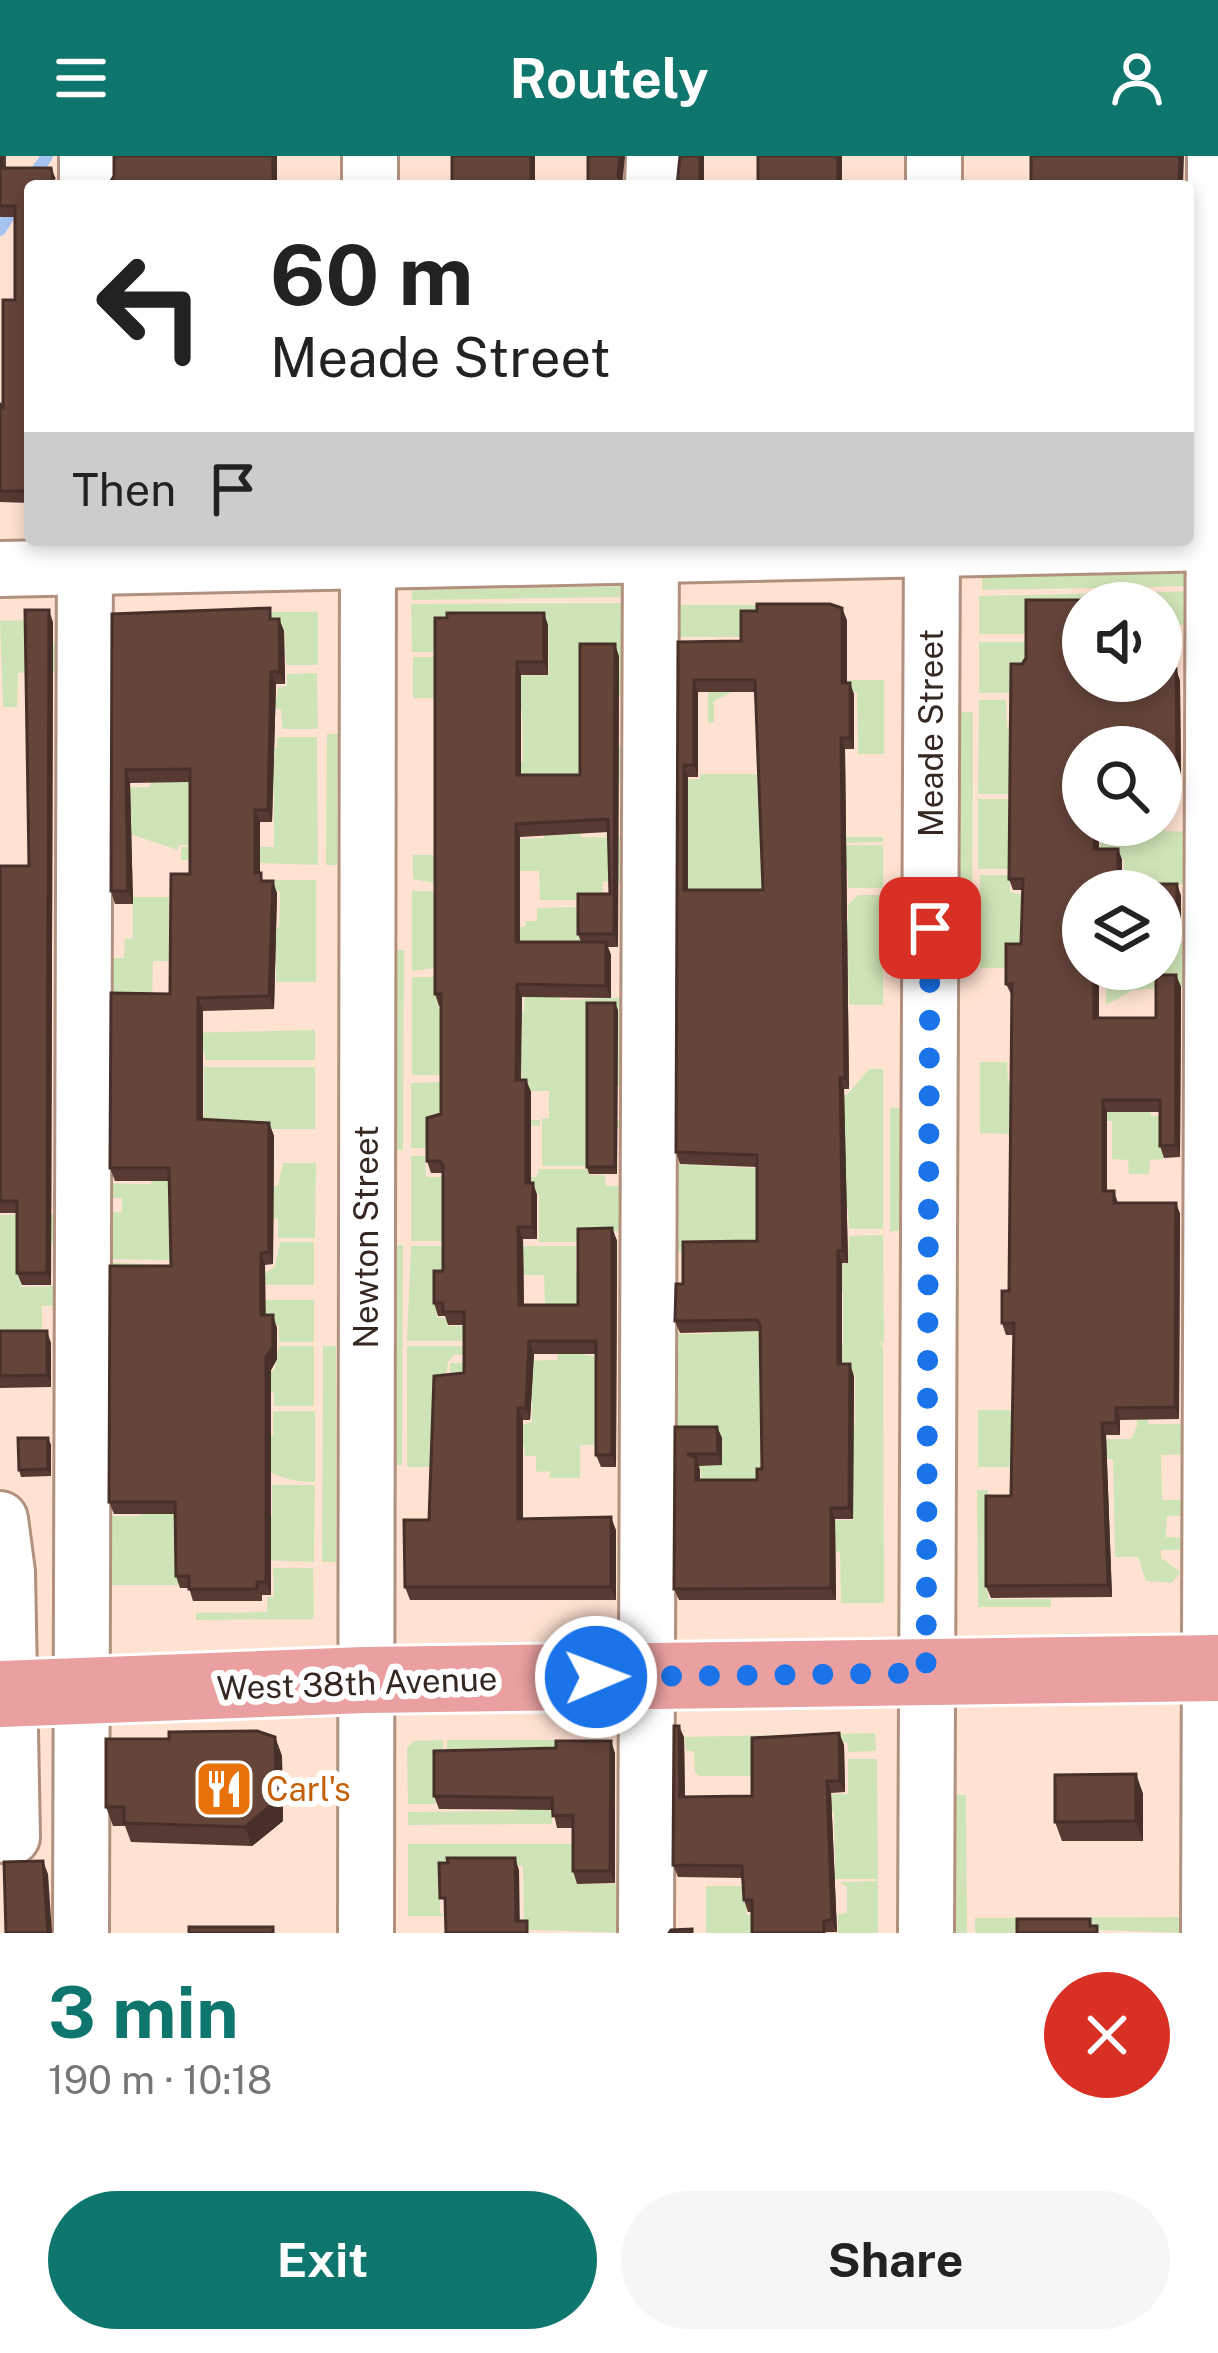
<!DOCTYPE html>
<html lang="en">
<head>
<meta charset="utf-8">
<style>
  body { margin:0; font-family:"Public Sans",sans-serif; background:#f6f6f6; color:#222; height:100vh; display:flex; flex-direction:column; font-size:45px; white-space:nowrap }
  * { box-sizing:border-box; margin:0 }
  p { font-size:39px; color:#767676 }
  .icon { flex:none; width:66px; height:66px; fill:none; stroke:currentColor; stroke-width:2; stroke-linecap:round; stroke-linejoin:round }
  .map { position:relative; height:1777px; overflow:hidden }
  .panel { display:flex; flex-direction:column; background:#fff; flex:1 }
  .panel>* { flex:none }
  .banner { position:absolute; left:24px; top:24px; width:1170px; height:366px; border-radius:12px; box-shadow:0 6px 18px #0003; background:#fff; color:#222; overflow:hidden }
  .tools { position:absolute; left:1062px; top:426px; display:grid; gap:24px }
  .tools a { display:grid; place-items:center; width:120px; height:120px; border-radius:50%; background:#fff; box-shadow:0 6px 18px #0003; font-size:60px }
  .pin { position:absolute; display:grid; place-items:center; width:102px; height:102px; color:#fff; margin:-51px; border-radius:24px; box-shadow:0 6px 18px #0006 }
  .me { position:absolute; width:132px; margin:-66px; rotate:89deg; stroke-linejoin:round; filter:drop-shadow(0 0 9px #0008) }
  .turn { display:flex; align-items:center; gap:42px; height:252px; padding:0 48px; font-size:54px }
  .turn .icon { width:156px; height:156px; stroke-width:2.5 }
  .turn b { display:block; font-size:84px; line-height:102px }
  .then { display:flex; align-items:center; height:114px; padding:0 48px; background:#0003; gap:24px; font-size:45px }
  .round { display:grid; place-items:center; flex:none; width:126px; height:126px; border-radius:63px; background:#f6f6f6 }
  .summary { display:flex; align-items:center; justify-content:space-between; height:204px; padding:0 48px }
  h1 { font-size:72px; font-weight:700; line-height:90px; color:#0f766e }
  .primary-button { display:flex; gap:24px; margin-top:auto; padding:24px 48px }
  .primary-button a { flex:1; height:138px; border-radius:72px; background:#0f766e; color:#fff; font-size:48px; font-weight:700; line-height:138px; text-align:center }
  .primary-button a+a { background:#f6f6f6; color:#222 }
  header { display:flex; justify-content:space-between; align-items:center; height:156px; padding:0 48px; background:#0f766e; color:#fff; font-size:54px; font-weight:700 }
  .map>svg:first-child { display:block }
  .green { fill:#cfe4b6; fill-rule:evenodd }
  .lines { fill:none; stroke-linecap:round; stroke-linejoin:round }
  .stream { stroke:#a5c3f1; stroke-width:12 }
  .minor-casing { stroke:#b2907e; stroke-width:60 }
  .major-casing { stroke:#fff; stroke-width:72 }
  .minor { stroke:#fff; stroke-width:54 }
  .major { stroke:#eaa0a0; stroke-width:66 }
  .wall { fill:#573a32; fill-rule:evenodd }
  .shaded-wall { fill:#473029 }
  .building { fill:#65443a; stroke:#473029; stroke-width:3; fill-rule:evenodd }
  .route { stroke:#1a73e8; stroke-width:21; stroke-dasharray:0 37.8 }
  .labels { text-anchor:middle; stroke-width:12; stroke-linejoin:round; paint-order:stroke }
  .street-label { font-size:33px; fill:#362821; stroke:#fff }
  .food-label { font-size:33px; fill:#c56008; stroke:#fff; text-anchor:start }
</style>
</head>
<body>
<header><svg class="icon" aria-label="menu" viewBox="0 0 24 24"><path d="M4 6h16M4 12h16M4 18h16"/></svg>Routely<svg class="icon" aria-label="person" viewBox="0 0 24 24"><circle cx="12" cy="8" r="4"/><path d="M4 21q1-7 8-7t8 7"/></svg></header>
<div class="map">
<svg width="1218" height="1777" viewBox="0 0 1218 1777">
  <rect width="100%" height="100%" fill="#ffe2d2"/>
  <!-- green -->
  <g class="green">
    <path d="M1201 417V430L982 434V421Z"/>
    <path d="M633 430V441L412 444V434Z"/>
    <path d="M1201 435V469H1161V447H1083L1029 478H979V440Z"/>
    <path d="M639 447 628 539H583L582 590H635V626L581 627V681L635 682V726H603L602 744H540L539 715H451L439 728 413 723V699H516L517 683 544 682V630L469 607 523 606 522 554 471 553 448 542H413V501H438L452 521 549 519 548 468H451L439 496H412L411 448Z"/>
    <path d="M663 449H785L744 481H663Z"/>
    <path d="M263 456H318V509H286L285 474 263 463Z"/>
    <path d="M27 464 28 487 60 486 59 516 18 517 17 551H3L0 465Z"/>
    <path d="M979 486H1029V500L1014 537H979Z"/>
    <path d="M317 517 318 573H282L281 553 266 552 267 592H277V581H317L318 709 181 704V691H274V636H198L193 689H179L178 694 133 679H94V632L150 631V584H103V577C168 577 209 542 277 542L278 531 287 530V518Z"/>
    <path d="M708 524H884V598H858L857 536H732L714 545V567H708Z"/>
    <path d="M979 544H1006L1007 571H1093L1025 586 1011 638H978Z"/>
    <path d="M959 556H973L972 814H957Z"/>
    <path d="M327 578H338L337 709H326Z"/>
    <path d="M700 618H759V672L765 673 766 681H883V686L763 689H883V732H848V714L838 713 765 760 713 744H671L664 623H700Z"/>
    <path d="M1161 626 1165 675 1197 676V728H1124V703H1100V681H1025L1011 713H978V643H1027L1083 669H1161Z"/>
    <path d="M980 719H1010V736L1083 751 1008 812H980Z"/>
    <path d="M268 724H316V826H276V807L264 805H153L152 848H95V802H124L125 783 133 782V741H169V783L265 784 266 773 279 772 280 735 268 734Z"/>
    <path d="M412 735H440L452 771H525L526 765H537V752L580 751V793L412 815Z"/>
    <path d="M858 739H883V849H849L848 796H770L848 763V749Z"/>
    <path d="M1184 780H1198V830L1133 834 1106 849V826L1113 813H1161V786H1183Z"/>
    <path d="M392 794H404L403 994H391Z"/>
    <path d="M560 800V844L634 841V930H592V964H625V972H589L588 1010H542V963L549 962V935H522L521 902 470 901V856H524L525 840Z"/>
    <path d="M412 821H438L439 854 448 855 444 919H412Z"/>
    <path d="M315 874V904H205V896H155L140 878Z"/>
    <path d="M980 906H1007L1008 925H1116L1150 918 1151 960H1163L1164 1003 1150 1004 1149 1018H1129L1128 1004 1112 1003V965H1093V958H1011L1010 978 980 977Z"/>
    <rect x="204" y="911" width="111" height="62"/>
    <path d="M869 913H883V1073H849L848 1052H759L761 1108 848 1107 849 1080 883 1079 884 1187 878 1188 883 1189 884 1447H841L840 1396H765V1364H853V1325L845 1324 844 1313 766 1314 760 1335 742 1336 743 1361H763V1397L692 1393V1354L701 1353V1312H661L692 1310 693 1280 659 1279V1184L667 1178H712L713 1137 743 1136V1095H668V1008L844 1016 845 965H779V939H847ZM784 1135 843 1136V1188L784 1189V1220L855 1218V1270L763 1267V1222L782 1221V1182L760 1181 759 1140Z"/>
    <path d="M444 926 518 964H540V970H443L429 992H411V927Z"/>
    <rect x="890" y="952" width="14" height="123"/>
    <path d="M411 1000H425L426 1021H537L538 1013H588L589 1019H605L606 1030H629V1075H609L582 1086H539V1038H515L442 1060V1085H411Z"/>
    <path d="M283 1007H316L315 1082H278V1063L265 1062 173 1104 92 1103V1057L122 1056V1042H95V1027L150 1028 156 1021 278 1030Z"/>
    <path d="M56 1058 57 1087 20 1089 21 1131 60 1130V1150H42V1181L0 1182V1059Z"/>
    <path d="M280 1086H314V1129H133V1122L93 1121V1106C154 1106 206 1116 267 1116L275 1110Z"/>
    <path d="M390 1089H403L402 1309H389Z"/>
    <path d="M411 1090H576V1116L585 1117 581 1149H545L544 1119H446L437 1127V1161L447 1162V1170H467V1185H407Z"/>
    <path d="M131 1144H314V1186H279V1170Z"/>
    <path d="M279 1190H314V1250H274V1237L265 1236V1215H274Z"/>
    <path d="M323 1190H336V1406H322Z"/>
    <path d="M407 1190H468V1199H454L448 1206 432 1311H407Z"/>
    <path d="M558 1194 598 1201 615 1289H580V1322H550L549 1315 536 1316V1300H525L524 1290H453L532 1266V1238L450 1227V1207L557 1204Z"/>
    <path d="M1136 1206H1147L1148 1268H1193L1194 1298 1161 1299 1162 1344H1188L1189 1359 1167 1360 1166 1381 1186 1382V1394H1161V1402L1181 1416 1172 1427 1146 1425 1138 1401H1115L1113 1303H1019V1284L1131 1283 1137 1270Z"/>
    <path d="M102 1228H188L265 1280H273V1255H315V1326C283 1326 280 1318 252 1310 203 1295 154 1277 102 1276Z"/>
    <path d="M978 1254H1015L1011 1311H978Z"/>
    <path d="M272 1329H315L314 1406 179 1401V1429H107V1360H140L141 1340 272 1361Z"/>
    <path d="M977 1334H988V1443H1051V1451H978Z"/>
    <path d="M273 1412H313L314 1463 196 1464V1457L267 1456V1441H274Z"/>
    <path d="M875 1577 876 1595 848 1596 847 1586 772 1588 754 1620H700L695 1617 694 1595H686L685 1581Z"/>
    <path d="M443 1584V1604L436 1605V1648H408L407 1591 415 1585Z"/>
    <path d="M447 1584H603V1594L552 1608V1668L408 1669V1656L516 1655V1602H447Z"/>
    <path d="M848 1603H877L878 1723H810L816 1714 835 1713 834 1656H816L777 1639 848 1638Z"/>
    <path d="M954 1639H966L967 1777H955Z"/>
    <path d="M408 1688H576V1728H629V1777L507 1773V1764L524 1763 523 1710H447L440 1717V1757L449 1760H408Z"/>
    <path d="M878 1725V1777H838V1758L847 1757V1731L839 1726Z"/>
    <path d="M706 1730H753L746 1759H754L753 1777H706Z"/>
    <path d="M1184 1761V1777L1016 1771 1015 1777H975V1762Z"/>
  </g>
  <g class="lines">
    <!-- stream -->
    <g class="stream">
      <path d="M32 22 47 0"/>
      <path d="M0 74 15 50"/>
    </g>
    <!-- minor casing -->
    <g class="minor-casing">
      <g id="minor">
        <path d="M87 30V0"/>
        <path d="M370 30V0"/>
        <path d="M653 30 654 0"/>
        <path d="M934 30V0"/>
        <path d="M0 413 1218 387"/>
        <path d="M0 1363 7 1416 12 1681"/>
        <path d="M81 1777 85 384"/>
        <path d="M366 1777 368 384"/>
        <path d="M646 1777 651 384"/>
        <path d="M926 1777 932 384"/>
        <path d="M1209 1777 1215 0"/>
      </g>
    </g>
    <!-- major casing -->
    <g class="major-casing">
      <path id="major" d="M0 1538 365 1524 1218 1512"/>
    </g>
    <!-- minor -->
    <use href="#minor" class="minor"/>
    <!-- major -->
    <use href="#major" class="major"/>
  </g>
  <!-- wall -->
  <g class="wall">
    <path d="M0 0H6V12H51L56 23 30 30V347L0 346V248L3 251 15 144V61H0Z"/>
    <path d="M1026 444H1082L1093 447H1083V525H1161V513H1176L1180 525 1181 623H1161V591H1083V669H1099V693H1118L1122 704V728H1177L1181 740V784H1161V735H1083V813H1099V862H1156V819H1176L1181 831 1180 1001 1164 1002 1160 990V956H1107V1035H1114L1118 1047H1176L1180 1058 1179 1263 1120 1264V1279H1106L1112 1441 991 1442 986 1430V1340H1011L1014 1179H1006L1002 1167V1135H1009L1012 840 1006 828V788H1021L1022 734H1013L1009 723 1011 508H1022L1026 502Z"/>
    <path d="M112 458 279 463 284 475 285 528H276L272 666H260V717L263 725 277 737 274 853 203 855V963L269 967 274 980 273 1108 265 1109V1159L277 1172V1203L271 1214V1439H262V1445H193L189 1432H180L176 1420 175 1358H114L109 1346 171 1110 170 1025H115L110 1012 170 838 190 718V626L130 627 133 748H115L111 735Z"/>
    <path d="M447 462 548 469V519H521V619H580L615 488 619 501 618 791H608L611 799V842L522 841 521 924H526L531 936V1027H533L537 1039V1083H523L524 1149H578L612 1072 617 1085 616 1311H601L596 1299V1198H534L530 1264H523V1363L616 1374V1444H410L405 1431 429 1364 464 1217V1169H448L445 1160H438L434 1147 443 1115V1017H431L427 1005 441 958V850H439L435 838ZM608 676 610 738 578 778 581 786H520V681Z"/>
    <path d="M847 464V527L854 538V593H845L849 933H844L848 1107H842V1208L854 1220 853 1363H835L836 1444H679L674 1433 675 1271H717L722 1282V1309L699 1310 700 1324H757L762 1313 760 1175 680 1177 675 1165 683 1128 757 1085V1011L680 1008 676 996 678 486 741 485ZM698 536H756L763 734H688V621H698Z"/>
    <path d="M53 466 51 1129H22L17 1117V1057H0V710H29Z"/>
    <path d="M618 854 617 1018H589L587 1011Z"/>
    <path d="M0 1175 51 1187V1231L0 1232Z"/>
    <path d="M48 1282 51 1289V1320L21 1321 19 1314Z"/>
    <path d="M839 1577 844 1589 845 1636 831 1637 837 1776 752 1777V1756H748L744 1744 743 1722 678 1721 673 1709 684 1581 685 1641 752 1640Z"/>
    <path d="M275 1581 282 1600 283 1665 252 1690 131 1686 125 1670H113L106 1651 169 1583Z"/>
    <path d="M615 1597V1727L577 1728 573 1715V1672H557L553 1654 439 1653 434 1640Z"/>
    <path d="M1136 1618 1143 1638V1685H1062L1055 1666Z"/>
  </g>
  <!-- shaded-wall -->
  <g class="shaded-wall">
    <rect x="273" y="0" width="4" height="30"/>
    <rect x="531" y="0" width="4" height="30"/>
    <path d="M620 0H625L622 30 618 19Z"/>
    <rect x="700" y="0" width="4" height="30"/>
    <rect x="838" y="0" width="4" height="30"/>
    <path d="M1180 0H1184L1183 30H1179Z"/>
    <path d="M842 452 847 464V538L842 527Z"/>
    <path d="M49 454 53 466 51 1129 47 1117Z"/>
    <path d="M544 457 548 469V519L544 506Z"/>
    <path d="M279 463 284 475 285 528 280 516Z"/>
    <path d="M615 488 619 501 618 791 614 778Z"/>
    <path d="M517 506 521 519V631L517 619Z"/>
    <path d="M1176 513 1180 525 1181 623 1177 611Z"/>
    <path d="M271 516 276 528 272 666 268 654Z"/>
    <path d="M694 524 698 536V621L694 609Z"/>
    <path d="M850 527 854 538V593L850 582Z"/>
    <path d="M841 582 845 593 849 933 845 922Z"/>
    <path d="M684 609 688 621V746L684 734Z"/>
    <path d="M126 614 130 627 133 748 128 735Z"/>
    <path d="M255 654 260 666V730L255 717Z"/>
    <path d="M516 668 520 681V799L516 786Z"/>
    <path d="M1095 669H1099V704L1094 693Z"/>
    <path d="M1118 693 1122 704V735L1118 728Z"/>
    <path d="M273 725 277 737 274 853 269 840Z"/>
    <path d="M1177 728 1181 740V784L1177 773Z"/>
    <path d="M606 786 611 799V842L606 830Z"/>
    <path d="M1094 813H1099V874L1094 862Z"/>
    <path d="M1176 819 1181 831 1180 1001 1176 989Z"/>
    <path d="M517 828 522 841 520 936 516 924Z"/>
    <path d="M198 842 203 855V975L198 963Z"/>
    <path d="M615 847 618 854 617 1018 615 1011Z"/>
    <path d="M840 922 844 933 848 1107 843 1095Z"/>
    <path d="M526 924 531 936V1039L526 1027Z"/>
    <path d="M1103 944 1107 956V1047L1103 1035Z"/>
    <path d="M269 967 274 980 273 1108 269 1096Z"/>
    <path d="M533 1027 537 1039V1083L533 1071Z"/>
    <path d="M1176 1047 1180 1058 1179 1263 1175 1251Z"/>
    <path d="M518 1071 523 1083 524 1162 519 1149Z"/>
    <path d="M612 1072 617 1085 616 1311 612 1299Z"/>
    <path d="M838 1095 842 1107V1220L838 1208Z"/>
    <path d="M261 1097 265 1109 266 1172 261 1159Z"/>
    <path d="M273 1159 277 1172V1203L271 1214V1439L266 1426V1201Z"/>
    <path d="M47 1175 51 1187V1231L47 1219Z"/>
    <path d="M529 1185 534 1198 530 1264 526 1252Z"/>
    <path d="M850 1208 854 1220 853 1363 849 1352Z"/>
    <path d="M518 1252 523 1264V1375L518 1363Z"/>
    <path d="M1116 1252 1120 1264V1279L1116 1267Z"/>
    <path d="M1102 1267 1106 1279 1112 1441 1108 1429Z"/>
    <path d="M717 1271 722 1282V1309L718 1298Z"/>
    <path d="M48 1282 51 1289V1320L48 1313Z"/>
    <path d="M696 1302 700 1314V1336L696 1324Z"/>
    <path d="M831 1352 835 1363 836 1444 831 1432Z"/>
    <path d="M611 1361 616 1374V1444L611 1431Z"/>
    <path d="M679 1570 684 1581 685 1653 680 1641Z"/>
    <path d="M839 1577 844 1589 845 1636 840 1625Z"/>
    <path d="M275 1581 282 1600 283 1665 252 1690 245 1671Z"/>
    <path d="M611 1585 615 1597V1727L610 1715Z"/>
    <path d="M1136 1618 1143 1638V1685L1136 1665Z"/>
    <path d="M827 1625 831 1637 837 1776 832 1764Z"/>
    <path d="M515 1702 519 1714 520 1777 516 1765Z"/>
    <path d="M43 1705 48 1718 52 1777H48Z"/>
  </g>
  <!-- building -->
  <g class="building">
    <path d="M0 0H2V12H51L54 30H30V335H0V248L3 251V144H15V50H0Z"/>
    <path d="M114 0H273V30H108L114 20Z"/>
    <rect x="452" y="0" width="79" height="30"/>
    <path d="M588 0H620L618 19 623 30H588Z"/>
    <path d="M680 0H700V30H677Z"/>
    <rect x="758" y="0" width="80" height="30"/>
    <path d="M1031 0H1180L1179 30H1031Z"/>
    <path d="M1026 444H1082L1093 447H1083V525H1161V513H1176L1177 611H1161V591H1083V669H1095L1094 693H1118V728H1177V773H1161V735H1083V813H1094V862H1156V819H1176V989L1160 990V944H1103V1035H1114V1047H1176L1175 1251 1116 1252V1267H1102L1108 1429 986 1430V1340H1011L1014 1167H1002V1135H1009L1012 828H1006V788H1021L1023 723H1009L1011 508H1022L1026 502Z"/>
    <path d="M757 448H830L842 452V527H850V582H841L845 922H840L843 1095H838V1208H850L849 1352H831V1432L674 1433 675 1271H717L718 1298H687L696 1302V1324H757V1313H762L760 1169 757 1164 675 1165 676 1128H683V1086L757 1085V999L676 996 678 486 741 485V455H757ZM694 524H755L763 734H684V609H694Z"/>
    <path d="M270 452V463H279L280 516H271L268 654H255V717H261V725H273L269 840 198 842V963L269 967V1096L261 1097V1159H273V1191L266 1201V1426H257V1433H189V1420H176L175 1346H109L110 1110H171L169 1012H110L111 837 170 838 171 718H190V613L126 614 128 735H111L112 458Z"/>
    <path d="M25 454H49L47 1117H17V1045H0V710H29Z"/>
    <path d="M447 457H544V506H517V619H580V488H615L614 778H578V738H610L608 663 516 668V786H606V830L517 828 516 924H526V1027H533V1071H518L519 1149H578V1073L612 1072V1299H596V1185H529L526 1252H518V1363L611 1361V1431H405L404 1364H429L434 1220 464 1217V1156H443V1147H434V1115H443V1010L440 1005H427V962L441 958V838H435V462H447Z"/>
    <rect x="587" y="847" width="28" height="164"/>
    <path d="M0 1175H47V1219L0 1220Z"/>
    <path d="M18 1282H48V1313L19 1314Z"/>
    <path d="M674 1570H679L680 1641 752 1640V1582L839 1577 840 1625H827L832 1764 824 1765V1777H752V1744H744L742 1710 673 1709Z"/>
    <path d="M257 1575 275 1581 276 1645 245 1671 124 1667V1651H106V1583H169V1576Z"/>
    <path d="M556 1585H611L610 1715H573V1659L553 1660 552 1642 434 1640V1595L556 1592Z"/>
    <path d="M1136 1618V1665L1055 1666V1619Z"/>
    <path d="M447 1702H515L516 1765H527V1777H446L445 1742H440L439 1707H448Z"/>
    <path d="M43 1705 48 1777H6L4 1706Z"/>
    <path d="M1017 1763H1090V1770H1097V1777H1017Z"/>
    <rect x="189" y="1771" width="84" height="6"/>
    <path d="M692 1773V1777H669L671 1774Z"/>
  </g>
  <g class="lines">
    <!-- route -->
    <path class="route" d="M596 1521 926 1517 930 772"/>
  </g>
  <!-- icons -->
  <defs>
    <g id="restaurant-square" transform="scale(3)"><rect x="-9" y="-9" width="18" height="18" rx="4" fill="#e8710a" stroke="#fff"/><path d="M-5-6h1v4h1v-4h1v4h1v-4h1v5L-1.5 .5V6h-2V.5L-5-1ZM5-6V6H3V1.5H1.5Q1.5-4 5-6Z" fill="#fff"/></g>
  </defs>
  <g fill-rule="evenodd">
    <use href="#restaurant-square" x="224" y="1633"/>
  </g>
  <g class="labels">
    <!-- street labels -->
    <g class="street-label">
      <text transform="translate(931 577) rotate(-90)" y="12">Meade Street</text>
      <text transform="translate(366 1081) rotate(-90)" y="12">Newton Street</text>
      <text transform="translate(357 1527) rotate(-2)" y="12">West 38th Avenue</text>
    </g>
    <!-- food labels -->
    <g class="food-label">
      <text x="266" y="1645">Carl's</text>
    </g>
  </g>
</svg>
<div class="tools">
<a><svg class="icon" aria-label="sound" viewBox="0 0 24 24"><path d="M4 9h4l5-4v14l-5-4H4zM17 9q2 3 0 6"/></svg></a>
<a><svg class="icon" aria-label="search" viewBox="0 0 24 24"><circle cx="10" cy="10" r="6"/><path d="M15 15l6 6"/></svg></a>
<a><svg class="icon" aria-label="layers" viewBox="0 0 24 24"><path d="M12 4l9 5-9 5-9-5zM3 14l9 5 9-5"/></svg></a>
</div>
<div class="pin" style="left:930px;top:772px;background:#d93025"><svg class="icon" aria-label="arrive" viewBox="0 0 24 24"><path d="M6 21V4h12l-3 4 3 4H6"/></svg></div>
<svg class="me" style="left:596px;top:1521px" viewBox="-20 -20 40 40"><circle r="17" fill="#1a73e8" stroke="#fff" stroke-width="3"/><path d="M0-11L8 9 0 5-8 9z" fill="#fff"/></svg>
<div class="banner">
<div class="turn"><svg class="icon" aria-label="left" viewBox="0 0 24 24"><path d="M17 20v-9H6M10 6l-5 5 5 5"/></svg><div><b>60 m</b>Meade Street</div></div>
<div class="then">Then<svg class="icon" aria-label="arrive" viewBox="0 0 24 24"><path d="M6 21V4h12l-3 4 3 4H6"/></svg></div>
</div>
</div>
<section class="panel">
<div class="summary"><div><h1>3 min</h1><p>190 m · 10:18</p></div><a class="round" style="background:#d93025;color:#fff"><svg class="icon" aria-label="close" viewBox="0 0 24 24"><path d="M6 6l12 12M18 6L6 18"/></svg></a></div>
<div class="primary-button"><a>Exit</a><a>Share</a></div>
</section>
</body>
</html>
